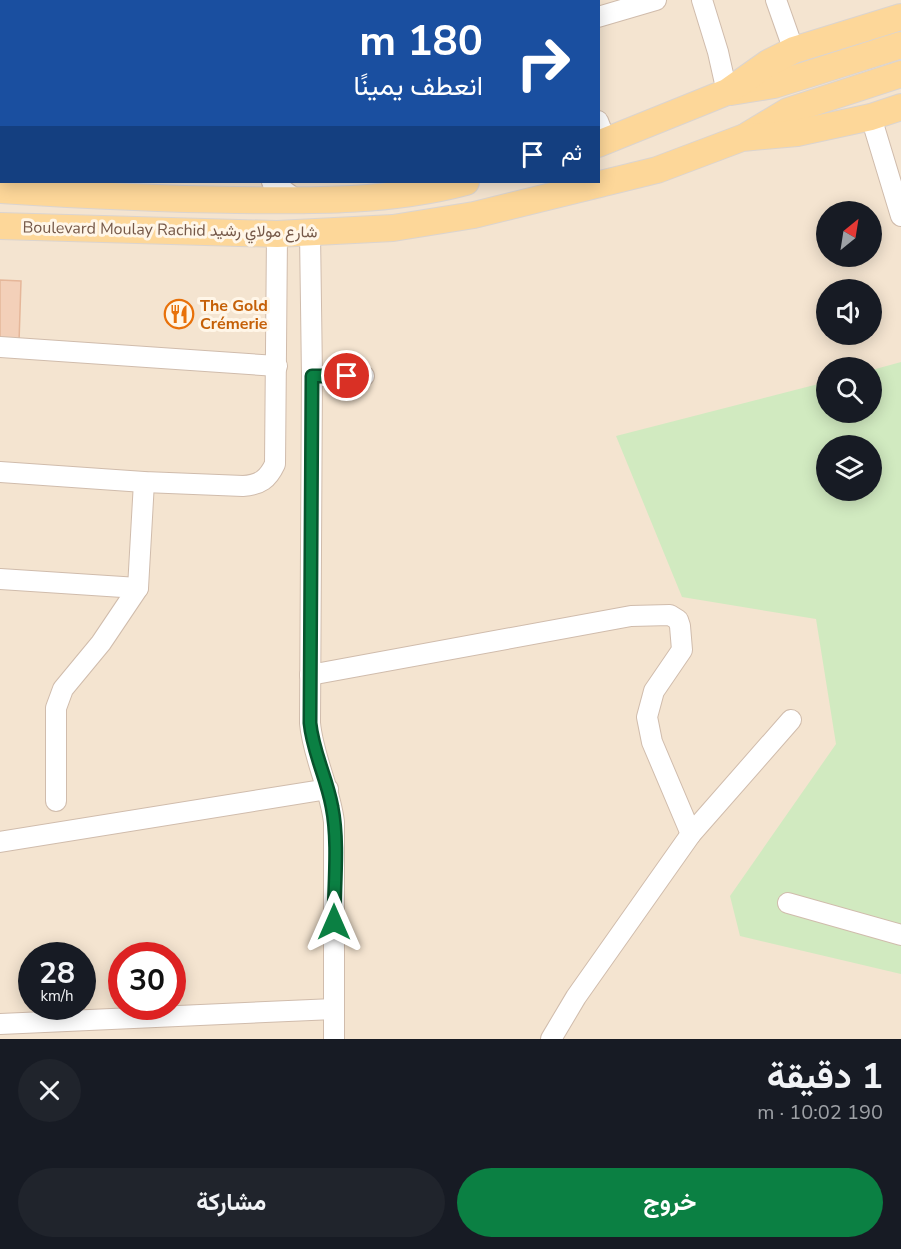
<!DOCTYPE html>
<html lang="ar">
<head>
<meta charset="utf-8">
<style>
  body { margin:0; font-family:"Nunito Sans",Vazirmatn,sans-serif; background:#20242c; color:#f1f3f6; direction:rtl; height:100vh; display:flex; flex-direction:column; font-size:22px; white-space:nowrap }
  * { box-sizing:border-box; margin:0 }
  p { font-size:20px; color:#9ea1a6 }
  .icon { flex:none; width:33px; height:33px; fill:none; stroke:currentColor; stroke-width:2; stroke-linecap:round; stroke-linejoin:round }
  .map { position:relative; height:1039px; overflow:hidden; direction:ltr }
  .details { display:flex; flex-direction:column; background:#171b24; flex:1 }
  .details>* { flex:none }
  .banner { position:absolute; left:0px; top:0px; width:600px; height:183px; box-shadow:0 3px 15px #0003; direction:rtl; background:#1a4fa0; color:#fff; overflow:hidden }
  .needle { width:39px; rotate:30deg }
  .buttons { position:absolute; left:816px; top:201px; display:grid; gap:12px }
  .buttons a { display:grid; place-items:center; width:66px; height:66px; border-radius:50%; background:#171b24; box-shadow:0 3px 15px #0003; font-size:30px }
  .speed { position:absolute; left:18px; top:942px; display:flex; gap:12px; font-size:30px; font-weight:700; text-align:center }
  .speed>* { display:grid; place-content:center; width:78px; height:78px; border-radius:50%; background:#171b24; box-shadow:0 3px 15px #0003; line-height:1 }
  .speed small { font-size:15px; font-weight:400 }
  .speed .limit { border:9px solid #d22; background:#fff; color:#111 }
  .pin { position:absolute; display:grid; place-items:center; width:51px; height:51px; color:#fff; margin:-26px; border:3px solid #fff; border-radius:50%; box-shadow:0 2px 6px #0007 }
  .me { position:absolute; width:66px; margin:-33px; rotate:0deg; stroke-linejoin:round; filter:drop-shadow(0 0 4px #0008) }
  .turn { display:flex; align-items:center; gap:21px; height:126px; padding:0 18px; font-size:27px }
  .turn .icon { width:78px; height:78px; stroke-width:2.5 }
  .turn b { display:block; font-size:42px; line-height:51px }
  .then { display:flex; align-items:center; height:57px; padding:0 18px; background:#0003; gap:12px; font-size:22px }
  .round { display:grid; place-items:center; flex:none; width:63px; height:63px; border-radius:32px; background:#20242c }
  .summary { display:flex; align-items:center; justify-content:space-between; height:102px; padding:0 18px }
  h1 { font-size:36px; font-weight:700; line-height:45px }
  .cta { display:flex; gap:12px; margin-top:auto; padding:12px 18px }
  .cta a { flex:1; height:69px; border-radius:36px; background:#0b8043; color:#fff; font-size:24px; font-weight:700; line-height:69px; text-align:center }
  .cta a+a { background:#20242c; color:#f1f3f6 }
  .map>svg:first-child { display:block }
  .residential { fill:#f4e4d0; fill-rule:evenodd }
  .green { fill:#d1eac0; fill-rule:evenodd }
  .building { fill:#f3d0b9; stroke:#e5b699; stroke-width:1.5 }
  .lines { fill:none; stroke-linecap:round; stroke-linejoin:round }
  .minor-casing { stroke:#d0bcac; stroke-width:22 }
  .major-casing { stroke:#dbd4cf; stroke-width:28 }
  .minor { stroke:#fff; stroke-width:20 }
  .major { stroke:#fdd799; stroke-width:26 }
  .route-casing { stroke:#07532c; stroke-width:15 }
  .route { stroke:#0b8043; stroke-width:10 }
  .labels { text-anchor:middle; stroke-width:6; stroke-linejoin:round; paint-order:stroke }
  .street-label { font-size:16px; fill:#755848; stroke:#fff6e8 }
  .food-label { font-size:16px; font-weight:bold; fill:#c56008; stroke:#fff6e8; text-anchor:start }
</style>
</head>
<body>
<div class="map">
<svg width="901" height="1039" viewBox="0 0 901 1039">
  <rect width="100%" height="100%" fill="#fdf2e2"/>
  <!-- residential -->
  <path class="residential" d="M0 0H901V1039H0ZM2 2H598V182H2ZM826 212H872V256H826ZM826 290H872V334H826ZM826 368H872V412H826ZM826 446H872V490H826ZM32 956H82V1006H32ZM122 956H172V1006H122Z"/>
  <!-- green -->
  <path class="green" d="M901 362V974L740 936 730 896 836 744 816 619 682 597 616 436 826 382V412H872V370ZM826 446H872V490H826Z"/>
  <!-- building -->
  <path class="building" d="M0 280 21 281 19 342 0 341Z"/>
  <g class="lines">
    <!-- minor casing -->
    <g class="minor-casing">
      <g id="minor">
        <path d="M423 0 424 2"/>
        <path d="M568 0V2"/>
        <path d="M702 0 718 52 727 92"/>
        <path d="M776 0 794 51"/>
        <path d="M4 2 6 0"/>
        <path d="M372 2 373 0"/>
        <path d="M598 17 656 0"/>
        <path d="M871 117 901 216"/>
        <path d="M598 121 606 142"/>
        <path d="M0 164H2"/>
        <path d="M272 182 298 201"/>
        <path d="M310 233 312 376 310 723C313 757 330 788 334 822V1039"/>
        <path d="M0 347 277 366"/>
        <path d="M312 376H364"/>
        <path d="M0 472 144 482 243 486C260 485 268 479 275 464L277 234"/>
        <path d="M0 579 138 588"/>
        <path d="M310 675 631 616 670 615 678 620 680 626 682 650 654 691 647 717 652 742 691 834"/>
        <path d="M56 801V708L63 689 101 643 138 588 144 482"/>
        <path d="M0 842 328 789"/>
        <path d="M788 903 901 935"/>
        <path d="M0 1024 334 1009"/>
        <path d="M551 1039 576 997 691 834 791 720"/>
      </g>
    </g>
    <!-- major casing -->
    <g class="major-casing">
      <g id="major">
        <path d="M731 92 774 85 901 45"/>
        <path d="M748 135 788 111 901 74"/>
        <path d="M598 144 727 92 768 63 794 50 901 17"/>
        <path d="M0 190C79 195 157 199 236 200 313 201 391 202 466 182"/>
        <path d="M0 226 277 234 393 228 474 215 657 170 742 138 797 133 871 117 901 107"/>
      </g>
    </g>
    <!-- minor -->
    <use href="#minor" class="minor"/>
    <!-- major -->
    <use href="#major" class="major"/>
  </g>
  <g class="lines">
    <!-- route casing -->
    <g class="route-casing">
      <path id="route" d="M334 922C334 887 339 842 332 807 327 778 313 753 310 723L312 376H347"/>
    </g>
    <!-- route -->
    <use href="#route" class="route"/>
  </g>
  <!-- icons -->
  <defs>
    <g id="restaurant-ring" transform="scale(1.5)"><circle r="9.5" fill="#fff6e8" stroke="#e8710a" stroke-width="1.5"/><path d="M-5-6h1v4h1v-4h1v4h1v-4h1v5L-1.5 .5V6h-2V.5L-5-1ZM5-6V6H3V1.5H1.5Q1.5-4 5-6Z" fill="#e8710a"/></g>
  </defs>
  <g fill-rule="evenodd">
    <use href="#restaurant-ring" x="179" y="314"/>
  </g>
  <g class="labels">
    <!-- street labels -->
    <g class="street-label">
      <text transform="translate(170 229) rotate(1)" y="6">Boulevard Moulay Rachid شارع مولاي رشيد</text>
    </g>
    <!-- food labels -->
    <g class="food-label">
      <text x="200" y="311">The Gold<tspan x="200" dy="18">Crémerie</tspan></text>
    </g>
  </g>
</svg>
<div class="buttons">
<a><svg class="needle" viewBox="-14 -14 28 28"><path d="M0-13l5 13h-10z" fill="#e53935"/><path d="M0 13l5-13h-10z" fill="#9ea1a6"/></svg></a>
<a><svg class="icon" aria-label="sound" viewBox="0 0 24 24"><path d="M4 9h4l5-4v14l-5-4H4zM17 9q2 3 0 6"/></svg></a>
<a><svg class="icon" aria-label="search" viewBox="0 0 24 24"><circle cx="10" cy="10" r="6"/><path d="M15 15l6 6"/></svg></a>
<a><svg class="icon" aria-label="layers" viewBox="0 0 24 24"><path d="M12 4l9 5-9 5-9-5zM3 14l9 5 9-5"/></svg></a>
</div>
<div class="speed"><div>28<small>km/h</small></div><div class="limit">30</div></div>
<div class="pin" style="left:347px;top:376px;background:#d93025"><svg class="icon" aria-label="arrive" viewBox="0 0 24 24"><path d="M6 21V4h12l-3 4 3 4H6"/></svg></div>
<svg class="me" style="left:334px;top:922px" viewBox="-20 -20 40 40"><path d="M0-17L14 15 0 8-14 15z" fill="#0b8043" stroke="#fff" stroke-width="4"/></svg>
<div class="banner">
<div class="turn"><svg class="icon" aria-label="right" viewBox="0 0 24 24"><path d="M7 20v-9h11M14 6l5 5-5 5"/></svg><div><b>180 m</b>انعطف يمينًا</div></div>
<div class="then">ثم<svg class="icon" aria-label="arrive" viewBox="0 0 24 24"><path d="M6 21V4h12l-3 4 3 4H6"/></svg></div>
</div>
</div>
<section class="details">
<div class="summary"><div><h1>1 دقيقة</h1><p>190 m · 10:02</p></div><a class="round"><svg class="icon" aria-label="close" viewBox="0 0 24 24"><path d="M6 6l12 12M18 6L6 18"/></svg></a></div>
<div class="cta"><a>خروج</a><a>مشاركة</a></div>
</section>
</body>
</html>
